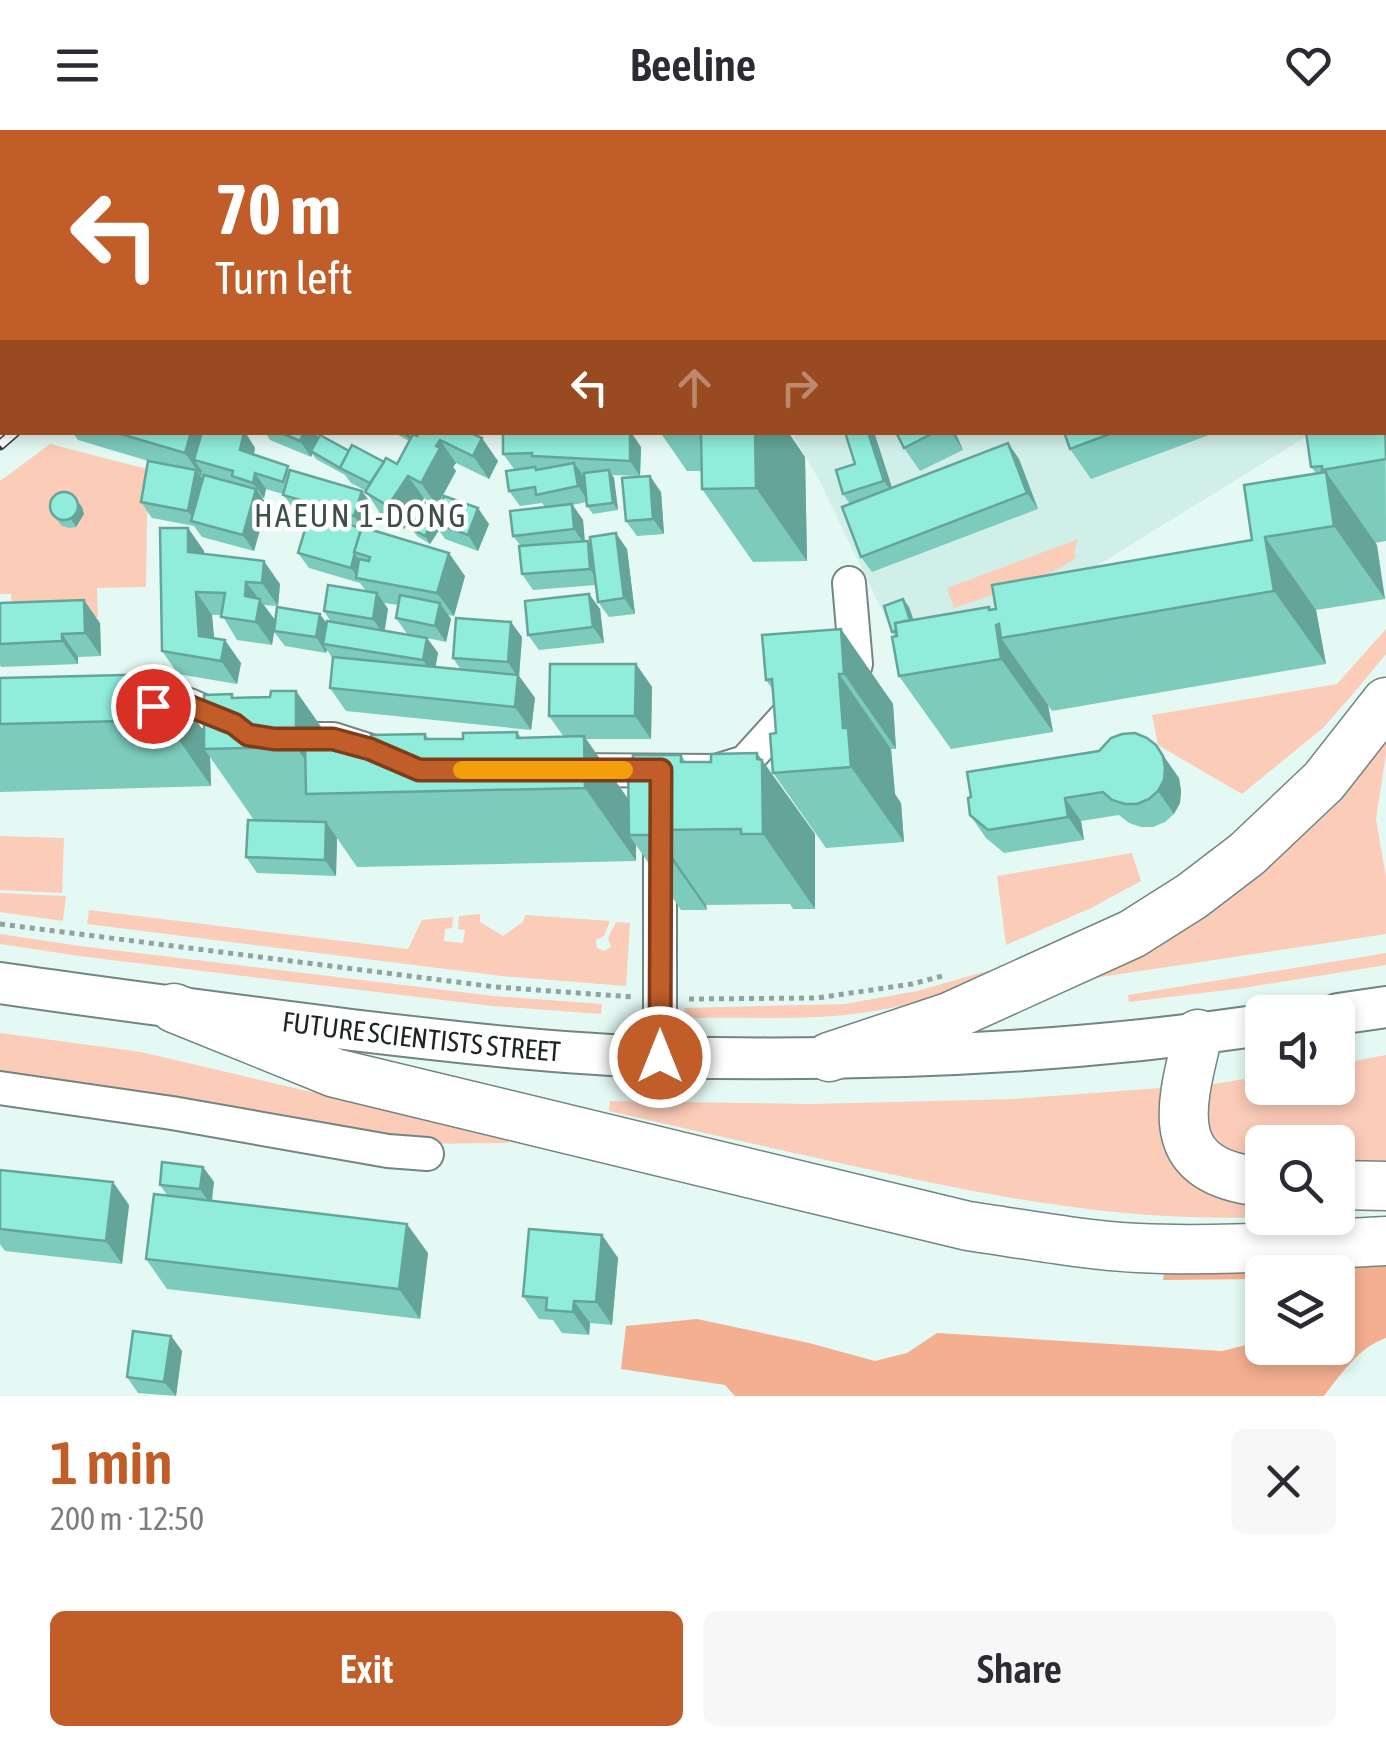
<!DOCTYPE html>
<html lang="en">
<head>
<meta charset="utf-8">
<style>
  body { margin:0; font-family:"Asap Condensed",sans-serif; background:#f7f7f7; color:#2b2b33; height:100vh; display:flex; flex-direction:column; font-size:38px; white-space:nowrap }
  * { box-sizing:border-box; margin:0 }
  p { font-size:32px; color:#7c7c81 }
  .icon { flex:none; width:55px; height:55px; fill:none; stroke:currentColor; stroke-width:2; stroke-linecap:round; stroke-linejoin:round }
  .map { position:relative; height:1266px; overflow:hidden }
  .side { display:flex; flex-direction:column; background:#fff; flex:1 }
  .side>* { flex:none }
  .guide { position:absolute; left:0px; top:0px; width:1388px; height:305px; box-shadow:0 5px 15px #0003; background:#c15d28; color:#fff; overflow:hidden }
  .fabs { position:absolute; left:1245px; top:865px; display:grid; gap:20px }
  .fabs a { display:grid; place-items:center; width:110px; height:110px; border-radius:15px; background:#fff; box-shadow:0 5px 15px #0003; font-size:50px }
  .pin { position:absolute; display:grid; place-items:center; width:85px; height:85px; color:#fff; margin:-42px; border:5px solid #fff; border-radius:50%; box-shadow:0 2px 10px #0007 }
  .me { position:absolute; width:110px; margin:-55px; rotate:0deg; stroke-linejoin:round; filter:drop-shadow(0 0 8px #0008) }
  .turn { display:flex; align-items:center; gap:35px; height:210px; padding:0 50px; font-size:45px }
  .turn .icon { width:130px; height:130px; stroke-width:2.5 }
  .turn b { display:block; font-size:70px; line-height:85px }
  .lanes { display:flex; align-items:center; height:95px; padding:0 50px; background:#0003; justify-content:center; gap:50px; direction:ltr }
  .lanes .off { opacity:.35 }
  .round { display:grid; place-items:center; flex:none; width:105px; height:105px; border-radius:15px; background:#f7f7f7 }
  .overview { display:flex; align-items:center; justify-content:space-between; height:170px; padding:0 50px }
  h1 { font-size:60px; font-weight:600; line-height:75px; color:#c15d28 }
  .cta { display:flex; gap:20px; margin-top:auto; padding:20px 50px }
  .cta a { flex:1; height:115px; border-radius:15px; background:#c15d28; color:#fff; font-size:40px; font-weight:600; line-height:115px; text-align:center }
  .cta a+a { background:#f7f7f7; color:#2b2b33 }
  header { display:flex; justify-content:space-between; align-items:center; height:130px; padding:0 50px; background:#fff; font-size:45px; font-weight:600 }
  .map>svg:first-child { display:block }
  .built { fill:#d0efe8 }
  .green { fill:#fbccb8 }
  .forest { fill:#f3af90 }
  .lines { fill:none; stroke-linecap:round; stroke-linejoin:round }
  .minor-casing { stroke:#728581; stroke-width:36 }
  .major-casing { stroke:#728581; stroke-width:44 }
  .highway-casing { stroke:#728581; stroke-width:51 }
  .path { stroke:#93a29f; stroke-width:5; stroke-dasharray:5 5; stroke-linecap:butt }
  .minor { stroke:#fff; stroke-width:32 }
  .major { stroke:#fff; stroke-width:40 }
  .highway { stroke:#fff; stroke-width:48 }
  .rail-casing { stroke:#37403f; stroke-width:11 }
  .rail { stroke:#fff; stroke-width:8; stroke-dasharray:22; stroke-linecap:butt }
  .wall { fill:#7ccbbc; fill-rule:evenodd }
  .shaded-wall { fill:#65a599 }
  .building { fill:#90ecdb; stroke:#65a599; stroke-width:2.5 }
  .route-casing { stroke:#7d3c1a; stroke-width:25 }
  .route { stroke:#c15d28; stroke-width:18 }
  .slow { stroke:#f59e0b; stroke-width:18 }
  .labels { text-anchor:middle; stroke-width:9; stroke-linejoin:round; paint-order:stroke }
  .street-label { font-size:28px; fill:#1d2423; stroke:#fff }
  .quarter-label { font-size:32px; letter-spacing:2.5px; fill:#3e504c; stroke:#fff }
</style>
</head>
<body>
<header><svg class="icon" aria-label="menu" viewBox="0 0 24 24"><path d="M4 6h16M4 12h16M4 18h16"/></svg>Beeline<svg class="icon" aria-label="heart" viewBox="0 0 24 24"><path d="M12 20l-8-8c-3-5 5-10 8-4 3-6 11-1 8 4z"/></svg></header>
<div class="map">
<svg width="1386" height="1266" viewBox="0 0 1386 1266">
  <rect width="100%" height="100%" fill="#e4f9f4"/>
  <!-- built -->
  <g class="built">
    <path d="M590 0H1386V217L1385 219V2H592Z"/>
    <path d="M792 303H1312L915 548 818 348Z"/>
  </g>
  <!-- green -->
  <g class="green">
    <path d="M50 314 155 341 147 387 146 457 97 458 98 487 13 490 11 464H0V351Z"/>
    <path d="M1078 409 1074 423 1076 428 1042 448 954 478 947 458Z"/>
    <path d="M1386 499V524L1358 558 1323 598 1242 664 1158 615 1152 585 1337 554Z"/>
    <path d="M1386 601V624L1376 689 1386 747V804L1074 851Z"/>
    <path d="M0 706 64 708 62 763 0 760Z"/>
    <path d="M1132 723 1141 751 1091 778 1006 815 997 746Z"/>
    <path d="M0 763 66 766 63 791 0 782Z"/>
    <path d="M89 780 408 819 422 790 453 787 452 798 445 799 444 811 463 813 465 800 458 799 459 786 480 784V792L503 806 523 792 525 785 610 791 604 806 596 810 597 818 604 821 611 817 608 808 616 792 630 793 626 856 502 846 87 794Z"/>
    <path d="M0 804 80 816 494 866 602 874 601 884 493 876 79 826 0 814Z"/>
    <path d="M1386 823V835L1243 858 1129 872 1128 865Z"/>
    <path d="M994 839 1001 847C944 868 880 884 819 887 777 889 735 887 694 888L686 884 684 878 845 874 917 861Z"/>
    <path d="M0 903 141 922 307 961 511 994 508 1013 399 1014 0 945Z"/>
    <path d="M1386 925V1034H1338V1012H1262V1034L1218 1019 1205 992 1209 955 1262 946V958H1338V934Z"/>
    <path d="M1161 958 1165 989 1262 1070V1087C1119 1093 979 1064 840 1033 763 1016 686 999 609 981L610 971 811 974 1014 969Z"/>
  </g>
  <!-- forest -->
  <path class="forest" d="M1168 1126 1386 1128V1208C1359 1217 1341 1244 1324 1266H735L725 1255 621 1239 626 1196 697 1189 809 1213 875 1231 907 1223 937 1203 1222 1221 1262 1211V1218H1338V1142H1262V1149L1163 1150Z"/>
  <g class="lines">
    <!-- minor casing -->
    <g class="minor-casing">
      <g id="minor">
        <path d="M250 2 252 0"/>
        <path d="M144 577 189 575 233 594 247 605 274 609H333L380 624"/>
        <path d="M566 640 716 641 745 632 795 577 833 567 848 557 856 534 849 453"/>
        <path d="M660 927V706"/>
        <path d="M0 958 172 983 388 1021 427 1024"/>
      </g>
    </g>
    <!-- major casing -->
    <g class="major-casing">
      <g id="major">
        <path id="s1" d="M0 853C117 870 234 885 352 900 454 912 557 924 660 927 861 932 1064 924 1262 895"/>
        <path d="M1338 884 1386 877"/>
      </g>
    </g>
    <!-- highway casing -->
    <g class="highway-casing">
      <g id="highway">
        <path d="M174 878 335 943 968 1096C1024 1104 1081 1115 1138 1118 1220 1122 1303 1115 1386 1111"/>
        <path d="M1198 904C1180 979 1161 1041 1262 1052"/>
        <path d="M829 927 949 887 1132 804 1192 766 1247 724 1324 651 1386 572"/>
        <path d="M1338 1055 1386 1056"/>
      </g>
    </g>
    <!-- path -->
    <g class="path">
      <path d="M0 794 496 857 633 867"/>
      <path d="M689 869 817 868 912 854 946 845"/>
    </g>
    <!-- minor -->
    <use href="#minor" class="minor"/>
    <!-- major -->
    <use href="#major" class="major"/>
    <!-- highway -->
    <use href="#highway" class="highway"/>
    <!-- rail casing -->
    <g class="rail-casing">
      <g id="rail">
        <path d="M410 2 413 0"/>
        <path d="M555 2 562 0"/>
        <path d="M594 2 601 0"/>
        <path d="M0 315 15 302"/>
      </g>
    </g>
    <!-- rail -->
    <use href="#rail" class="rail"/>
  </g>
  <!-- wall -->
  <g class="wall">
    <path d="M17 0H95V2H19Z"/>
    <path d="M1385 180 1386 411 1375 413 1385 469 1316 480 1326 534 1052 581 1048 575 1053 602 951 619 899 546 895 506 892 502 909 477 913 489 996 479 1252 410 1316 343 1311 337 1385 302Z"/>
    <path d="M72 302H245L255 318 254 324 373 376 366 398 465 446 454 486 448 485 451 489 446 512 427 508 438 523 435 537 461 540 453 528 522 507 519 546 535 568 531 600 346 581 330 558 333 529 327 520 326 523 285 516 274 502 272 515 237 510 222 485H212L214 508 241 533 237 554 178 544 162 521 188 398 204 421V424L280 454 278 476 264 475 275 491 326 493 331 492 324 481 366 461 360 453 309 438 298 423 310 385 294 380 283 364 266 359 264 368H262L267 375 254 421 202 407 194 396 152 388 141 372 155 333 78 310ZM384 473 398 475 396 488 407 504 384 501 388 479Z"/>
    <path d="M265 302H315L318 308 349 321 397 334 409 311 393 302H469L498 331 489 349 456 333 453 337 456 341 437 376 424 368 404 399 381 385 366 361 351 353 345 345 316 329 312 324 311 327 270 310Z"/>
    <path d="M660 302H788L805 327 807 431 753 432 702 359V341H687Z"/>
    <path d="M845 302H874L892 358 1008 313 1019 329 1038 379 872 442 861 427 850 374 843 364 855 334Z"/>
    <path d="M896 302H955L963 320 920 341 904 318Z"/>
    <path d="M1064 302H1217L1091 349 1070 319Z"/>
    <path d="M641 317 640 346 612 345 614 348 618 380 593 384 587 376V372L572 375 583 390 585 411H588L591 416 627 419 635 484 609 487 598 472 596 455 533 460 522 444 521 416 513 406 545 377 542 373 520 376 509 361 514 339 503 324Z"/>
    <path d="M661 362 664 404 637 406 626 391Z"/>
    <path d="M82 377 84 384 76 397 69 398 62 396 51 383Z"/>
    <path d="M438 381 489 394 478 421 445 409 439 400 430 414 417 406 411 398Z"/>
    <path d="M589 464 600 479 604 513 539 520 528 505Z"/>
    <path d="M0 473 100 493 101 526 78 527V534L1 537 0 535Z"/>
    <path d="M841 499 893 574 896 619H891L895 664 901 673 904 712 826 718 773 643 776 603 773 560 766 550Z"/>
    <path d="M636 534 652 557 651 609H586L629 670 681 625 686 632 761 630 815 704V779H793L790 774 706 775 707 780H681L636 715V731L357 737 337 708 336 746 257 743 246 727 254 690 210 627 211 656 0 662V548L164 544 204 602 235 568 270 567 296 561 331 611H371L425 604 429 609H463L517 602 521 607H564L549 586Z"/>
    <path d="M1099 621 1179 648 1181 661 1180 673 1174 684 1165 692 1153 697H1141L1129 693 1119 685 1081 691 1084 710 1004 723 986 708 970 685Z"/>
    <path d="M203 1037 214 1052 212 1071 428 1123 420 1189 167 1159 146 1129 167 1065 160 1055Z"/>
    <path d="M0 1040 129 1075 122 1134 5 1121 0 1114Z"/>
    <path d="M602 1105 618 1128 612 1195 590 1193 589 1205 562 1203 553 1190 539 1189 523 1166Z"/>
    <path d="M171 1206 182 1221 176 1266 138 1263 127 1247Z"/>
  </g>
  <!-- shaded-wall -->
  <g class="shaded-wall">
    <path d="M81 0H95V2H82Z"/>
    <path d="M191 302H198L209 318 194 330 202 341 201 346 185 323Z"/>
    <path d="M245 302 255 318 251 335 240 320Z"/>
    <path d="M304 302H315L319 308 311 327 300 311Z"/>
    <path d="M631 302 641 317 640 346 630 331Z"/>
    <path d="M755 302H788L805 327 807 431 756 358Z"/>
    <path d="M868 302H874L895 367 884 351Z"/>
    <path d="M951 302H955L963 320Z"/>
    <path d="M482 308 498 331 489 349 473 326Z"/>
    <path d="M440 310 456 333 453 337 456 341 437 376 421 353Z"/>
    <path d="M1008 313 1019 329 1038 379 1027 363Z"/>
    <path d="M574 333 585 348 589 372 578 356Z"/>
    <path d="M196 340 207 355 197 393 188 381Z"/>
    <path d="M609 340 614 348 618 380 613 373Z"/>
    <path d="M1326 342 1377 415 1385 469 1334 396Z"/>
    <path d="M255 343 266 359 264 368 253 353Z"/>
    <path d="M408 346 424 368 404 399 388 376Z"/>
    <path d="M650 346 661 362 664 404 653 389Z"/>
    <path d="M256 359 267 375 254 421 243 405Z"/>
    <path d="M362 361 373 376 365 401 354 386Z"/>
    <path d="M76 369 82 377 84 384 76 397 71 389Z"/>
    <path d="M572 374 583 390 585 415 574 399Z"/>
    <path d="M478 378 489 394 478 421 468 405Z"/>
    <path d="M439 381 434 393 439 400 430 414 425 406Z"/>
    <path d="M188 398 204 421V445L188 422Z"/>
    <path d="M616 403 627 419 635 484 624 468Z"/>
    <path d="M1265 407 1316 480 1326 534 1274 461Z"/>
    <path d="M588 411 599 427 601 455 590 439Z"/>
    <path d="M449 423 465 446 454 486 437 463Z"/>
    <path d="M355 424 366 440 358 448 351 438Z"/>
    <path d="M264 431 280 454 278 476 262 453Z"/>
    <path d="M246 452 276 491 272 515 256 492 245 466Z"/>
    <path d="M196 462 212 485 216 529 199 506Z"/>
    <path d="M377 463 388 479 384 505 373 489Z"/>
    <path d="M589 464 600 479 604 513 593 497Z"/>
    <path d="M903 469 909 477 918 503 912 495Z"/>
    <path d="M84 470 100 493 101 526 85 503Z"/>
    <path d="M440 473 451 489 446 512 435 496Z"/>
    <path d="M320 484 331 499 323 514 327 520 326 523 316 507Z"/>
    <path d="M511 492 522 507 519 546 535 568 531 600 515 577 518 548 508 532Z"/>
    <path d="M996 495 1004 507 1001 508 1048 575 1053 602 1001 529Z"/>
    <path d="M841 499 893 574 896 619 844 544Z"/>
    <path d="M62 504 78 527V534L62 511Z"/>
    <path d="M427 508 438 523 434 546 423 530Z"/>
    <path d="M225 510 241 533 237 554 221 531Z"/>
    <path d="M636 534 652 557 651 609 635 586Z"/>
    <path d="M164 544 210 610 204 619 210 627 211 656 165 590Z"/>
    <path d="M839 544 891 619 895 664 901 673 904 712 851 637 843 598Z"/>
    <path d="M296 561 347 634 329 663 296 617Z"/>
    <path d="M584 606 635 679 629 705 636 715V731L585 658Z"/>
    <path d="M1156 615 1179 648 1181 661 1180 673 1174 684 1158 661Z"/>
    <path d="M757 623 815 704V779L763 704Z"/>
    <path d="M1065 668 1081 691 1084 710 1068 687Z"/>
    <path d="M326 692 337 708 336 746 325 730Z"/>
    <path d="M654 700 706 775 707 780 654 705Z"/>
    <path d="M203 1037 214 1052 211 1075 200 1059Z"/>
    <path d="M113 1052 129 1075 122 1134 106 1111Z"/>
    <path d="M407 1094 428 1123 420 1189 399 1159Z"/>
    <path d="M602 1105 618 1128 612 1195 596 1172Z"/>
    <path d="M574 1171 590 1193 589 1205 573 1182Z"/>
    <path d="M171 1206 182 1221 176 1266 164 1252Z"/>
  </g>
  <!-- building -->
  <g class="building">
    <path d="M79 0H81L82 2H56Z"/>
    <path d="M530 0H546V2H497Z"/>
    <path d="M1134 0H1160L1161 2H1135Z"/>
    <path d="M1160 0H1323L1324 2H1161Z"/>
    <path d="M1385 284 1386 329 1322 340V336L1311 337 1306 302H1385Z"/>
    <path d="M114 302H191L185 323Z"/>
    <path d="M202 302H244L240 320 288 336 283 352 255 343 253 353 232 346 233 341 194 330Z"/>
    <path d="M279 302H304L300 311Z"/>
    <path d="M402 302H419L417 306 413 304 411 308Z"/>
    <path d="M419 302H469L482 308 473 326 440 310 436 316 440 318 421 353 408 346 388 376 365 362 386 328 397 334 413 304 417 306Z"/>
    <path d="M503 302H630V331L532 326V323L503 324Z"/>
    <path d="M701 302H755L756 358 702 359Z"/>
    <path d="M845 302H868L884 351 843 364 836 340 855 334Z"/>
    <path d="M896 302H935L904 318Z"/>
    <path d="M1064 302H1115L1070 319Z"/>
    <path d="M320 305 349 321 340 338 311 321Z"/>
    <path d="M1008 313 1027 363 861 427 842 377Z"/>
    <path d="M352 315 384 332 370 353 340 338Z"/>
    <path d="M148 331 196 340 188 381 141 372Z"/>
    <path d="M574 333 578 356 536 365 535 357 509 361 506 341 535 337 536 340Z"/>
    <path d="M290 340 362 361 354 386 283 365Z"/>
    <path d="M609 340 613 373 587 376 584 343Z"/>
    <path d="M1326 342 1334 396 1265 407 1274 461 1001 508 999 494 996 495 1001 529 899 546 892 507 897 506 895 493 989 477V480L996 479 992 455 1252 410 1244 355Z"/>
    <path d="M204 345 256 359 243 405 191 391Z"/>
    <path d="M650 346 653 389 626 391 622 348Z"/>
    <circle cx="64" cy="376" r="14"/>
    <path d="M444 366 478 378 468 405 434 393Z"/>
    <path d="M426 373 438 381 425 406 411 398Z"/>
    <path d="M572 374 574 399 513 406 510 381Z"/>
    <path d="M310 383 361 398 351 438 298 423Z"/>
    <path d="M362 397 449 423 437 463 356 448 359 429 369 431 370 427 354 422Z"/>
    <path d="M160 398H188V422L264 431 262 453 246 452 245 466 260 469 256 492 221 487 225 463 196 462 199 506 225 510 221 531 162 521Z"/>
    <path d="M616 403 624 468 598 472 590 407Z"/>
    <path d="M588 411 590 439 522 444 519 416Z"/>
    <path d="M328 455 377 463 373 489 324 481Z"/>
    <path d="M589 464 593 497 528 505 525 471Z"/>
    <path d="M400 465 440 473 435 496 396 488Z"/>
    <path d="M903 469 910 490 895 493 896 501 892 502 884 476Z"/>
    <path d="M84 470 85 503 62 504V511L0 514V473Z"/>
    <path d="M277 477 320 484 316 507 274 501Z"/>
    <path d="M456 488 511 492 508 532 453 528Z"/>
    <path d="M327 491 427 508 423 530 323 514Z"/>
    <path d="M841 499 844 544H839L843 598H848L851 637 773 643 770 604 776 603 772 549 766 550 762 505Z"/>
    <path d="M333 527 518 545 515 577 330 558Z"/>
    <path d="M550 534H636L635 586H549Z"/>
    <path d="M164 544 165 590 0 594V548Z"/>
    <path d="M271 561H296V617L204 619V565L232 564V568L270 567Z"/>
    <path d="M517 602V608L584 606 585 658 306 664 305 612 371 611V605L425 604V609H463V603Z"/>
    <path d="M1135 603 1147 608 1156 615 1163 626 1165 638 1164 650 1158 661 1149 669 1137 674H1125L1112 670 1103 662 1065 668 1068 687 988 700 970 685 968 668 971 667 967 642 1099 621 1111 608 1122 604Z"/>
    <path d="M757 623V629L762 630 763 704H741V699L654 700V705H629L628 632H633V625H681V632H711V624Z"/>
    <path d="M248 690 326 692 325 730 246 727Z"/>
    <path d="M162 1032 203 1037 200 1059 160 1055Z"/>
    <path d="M0 1040 113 1052 106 1111 0 1099Z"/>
    <path d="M154 1064 407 1094 399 1159 146 1129Z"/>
    <path d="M529 1099 602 1105 596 1172 574 1171 573 1182 546 1180 547 1168 523 1166Z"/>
    <path d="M133 1201 171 1206 164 1252 127 1247Z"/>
  </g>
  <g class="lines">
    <!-- route casing -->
    <g class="route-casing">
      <path id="route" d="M153 576H189L234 594 248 605 274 609H333L370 619 419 640H661L660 927"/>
    </g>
    <!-- route -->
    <use href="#route" class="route"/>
    <!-- slow -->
    <path class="slow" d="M462 640H624"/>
  </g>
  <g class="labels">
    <!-- street labels -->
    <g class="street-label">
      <text dy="10" stroke="none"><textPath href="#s1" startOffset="425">FUTURE SCIENTISTS STREET</textPath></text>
    </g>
    <!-- quarter labels -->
    <g class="quarter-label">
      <text x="361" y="397">HAEUN 1-DONG</text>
    </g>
  </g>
</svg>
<div class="fabs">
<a><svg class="icon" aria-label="sound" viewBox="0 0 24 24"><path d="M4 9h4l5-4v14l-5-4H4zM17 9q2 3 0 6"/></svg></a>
<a><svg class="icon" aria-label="search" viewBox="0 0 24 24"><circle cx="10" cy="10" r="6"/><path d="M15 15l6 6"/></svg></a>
<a><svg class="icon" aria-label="layers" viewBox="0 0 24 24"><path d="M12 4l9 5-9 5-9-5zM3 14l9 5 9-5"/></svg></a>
</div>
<div class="pin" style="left:153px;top:576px;background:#d93025"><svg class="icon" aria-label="arrive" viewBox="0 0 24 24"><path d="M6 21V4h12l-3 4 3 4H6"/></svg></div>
<svg class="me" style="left:660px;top:927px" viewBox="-20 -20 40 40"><circle r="17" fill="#c15d28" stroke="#fff" stroke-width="3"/><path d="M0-11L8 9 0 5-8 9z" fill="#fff"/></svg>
<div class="guide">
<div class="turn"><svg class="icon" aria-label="left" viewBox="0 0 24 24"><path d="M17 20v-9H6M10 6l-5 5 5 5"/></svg><div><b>70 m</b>Turn left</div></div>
<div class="lanes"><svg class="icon" aria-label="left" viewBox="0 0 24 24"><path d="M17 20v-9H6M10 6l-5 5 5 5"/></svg><svg class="icon off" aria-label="ahead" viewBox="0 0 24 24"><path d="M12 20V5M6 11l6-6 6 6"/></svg><svg class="icon off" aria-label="right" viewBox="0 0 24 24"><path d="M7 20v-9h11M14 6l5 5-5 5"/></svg></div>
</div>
</div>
<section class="side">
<div class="overview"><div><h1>1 min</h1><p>200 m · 12:50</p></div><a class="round"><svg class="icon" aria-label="close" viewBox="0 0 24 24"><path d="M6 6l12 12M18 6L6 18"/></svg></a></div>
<div class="cta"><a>Exit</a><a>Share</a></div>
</section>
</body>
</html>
